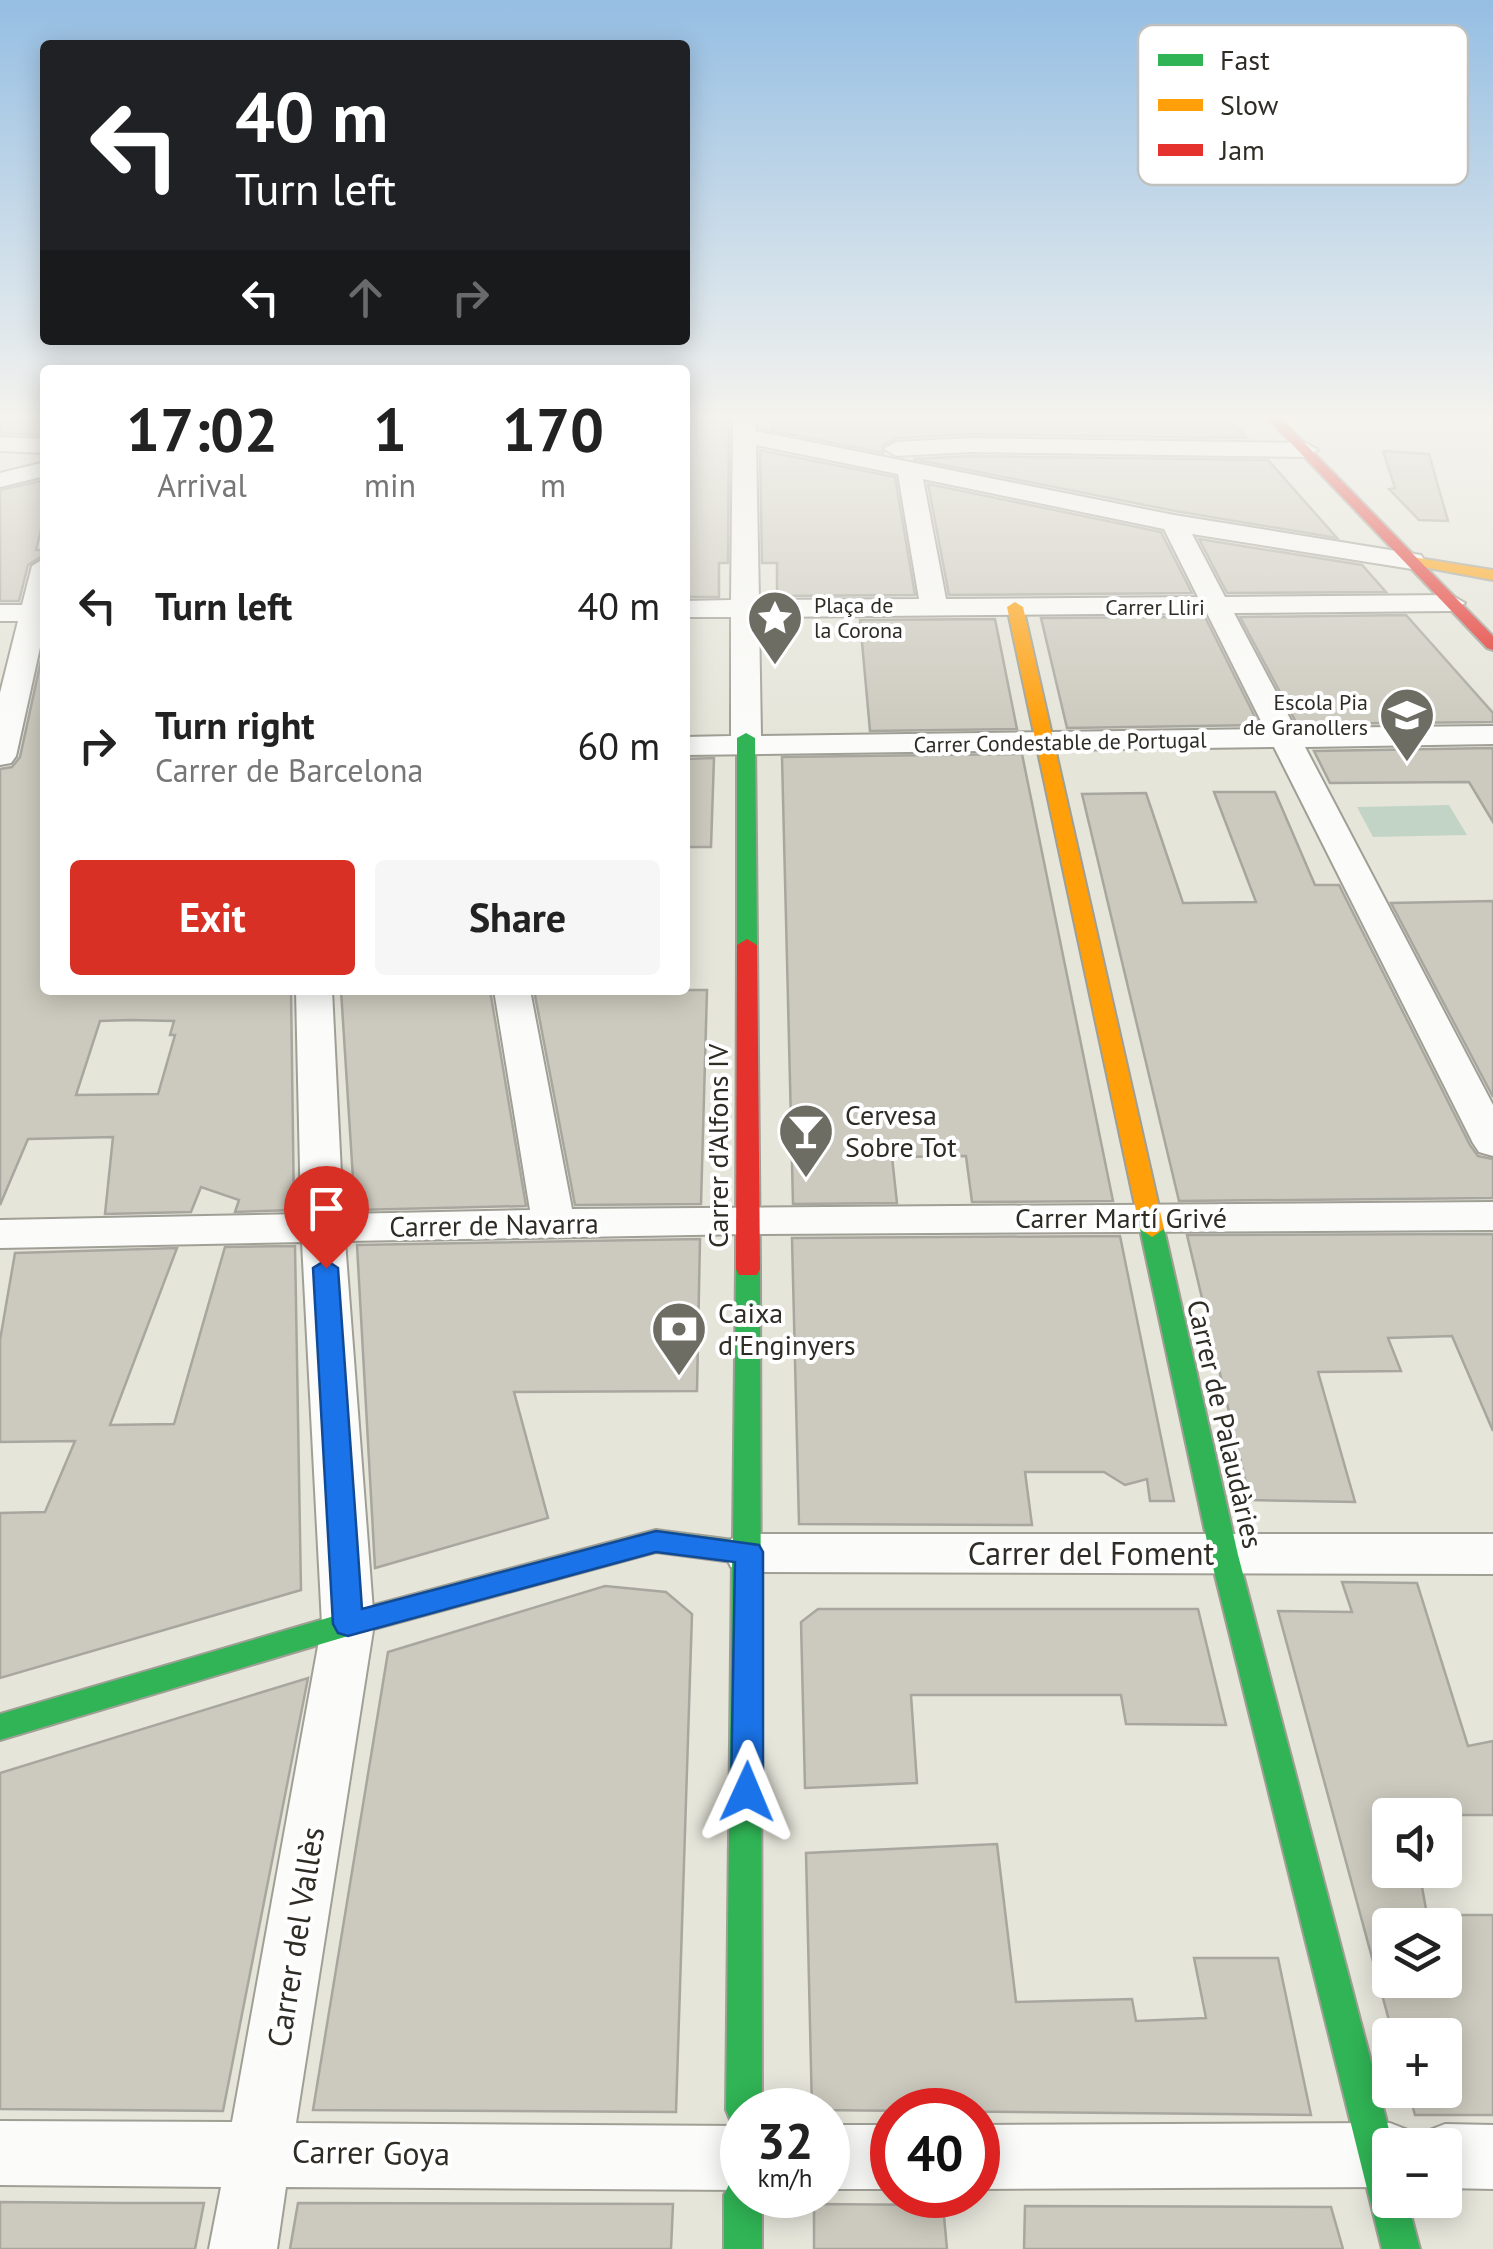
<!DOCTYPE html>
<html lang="en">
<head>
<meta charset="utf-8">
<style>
  body { margin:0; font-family:"PT Sans",sans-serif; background:#f6f6f6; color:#222; height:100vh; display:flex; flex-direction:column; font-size:38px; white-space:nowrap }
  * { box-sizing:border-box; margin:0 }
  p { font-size:32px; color:#767676 }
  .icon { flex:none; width:55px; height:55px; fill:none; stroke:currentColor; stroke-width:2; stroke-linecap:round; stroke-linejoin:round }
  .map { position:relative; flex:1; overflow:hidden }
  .side { position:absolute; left:40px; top:365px; width:650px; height:630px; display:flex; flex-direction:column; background:#fff; border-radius:10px; box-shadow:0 5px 25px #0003 }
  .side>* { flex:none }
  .banner { position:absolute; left:40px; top:40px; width:650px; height:305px; border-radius:10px; box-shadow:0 5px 25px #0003; background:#202124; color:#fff; overflow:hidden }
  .controls { position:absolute; left:1372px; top:1798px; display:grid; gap:20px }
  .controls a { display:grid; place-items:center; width:90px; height:90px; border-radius:10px; background:#fff; box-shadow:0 5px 25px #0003; font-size:50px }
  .speed { position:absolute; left:720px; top:2088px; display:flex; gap:20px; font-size:50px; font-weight:700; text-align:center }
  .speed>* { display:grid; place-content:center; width:130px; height:130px; border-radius:50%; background:#fff; box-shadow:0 5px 25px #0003; line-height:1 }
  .speed small { font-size:25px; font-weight:400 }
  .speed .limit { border:15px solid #d22; background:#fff; color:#111 }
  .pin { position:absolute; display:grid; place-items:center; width:85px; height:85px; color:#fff; margin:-102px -42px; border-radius:50% 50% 50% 0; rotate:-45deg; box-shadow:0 0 10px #0007 }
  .pin .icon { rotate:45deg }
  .me { position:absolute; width:110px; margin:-55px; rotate:1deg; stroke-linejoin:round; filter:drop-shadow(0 0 8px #0008) }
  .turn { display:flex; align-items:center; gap:35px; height:210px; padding:0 30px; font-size:45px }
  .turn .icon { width:130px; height:130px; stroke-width:2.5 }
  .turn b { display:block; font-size:70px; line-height:85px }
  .lanes { display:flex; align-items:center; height:95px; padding:0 30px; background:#0003; justify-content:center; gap:50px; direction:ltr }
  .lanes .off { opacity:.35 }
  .eta { display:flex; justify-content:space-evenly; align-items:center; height:170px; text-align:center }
  .eta b { font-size:60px; font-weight:700; line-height:70px }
  .primary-button { display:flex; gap:20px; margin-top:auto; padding:20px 30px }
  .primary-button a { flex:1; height:115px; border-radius:10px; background:#d93025; color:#fff; font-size:40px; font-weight:700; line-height:115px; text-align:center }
  .primary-button a+a { background:#f6f6f6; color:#222 }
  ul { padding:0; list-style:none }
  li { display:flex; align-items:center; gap:30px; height:140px; padding:0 30px }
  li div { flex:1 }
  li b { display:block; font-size:38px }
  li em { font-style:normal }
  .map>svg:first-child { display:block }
  .green { fill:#c1d4c5 }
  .building { fill:#cccabe; stroke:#a8a79f; stroke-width:2.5; fill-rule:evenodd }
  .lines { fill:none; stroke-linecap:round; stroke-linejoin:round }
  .street-casing { stroke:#a09f96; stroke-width:4 }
  .fast-casing { stroke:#a09f96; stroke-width:4 }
  .slow-casing { stroke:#a09f96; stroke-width:4 }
  .jam-casing { stroke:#a09f96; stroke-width:4 }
  .street { fill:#fbfbf9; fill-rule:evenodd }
  .fast { fill:#30b455; fill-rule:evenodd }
  .slow { fill:#ff9f0a; fill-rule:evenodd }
  .jam { fill:#e5322d; fill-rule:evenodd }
  .route { fill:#1a73e8; stroke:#114b97; stroke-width:2.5 }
  .labels { text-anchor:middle; stroke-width:8; stroke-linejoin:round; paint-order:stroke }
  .far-poi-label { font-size:22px; fill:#2e2c25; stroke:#fff; text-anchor:start }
  .far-street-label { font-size:22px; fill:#2e2c25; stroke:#fff }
  .poi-label { font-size:28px; fill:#2e2c25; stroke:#fff; text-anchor:start }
  .street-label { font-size:28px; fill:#2e2c25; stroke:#fff }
  .near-street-label { font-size:32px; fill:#2e2c25; stroke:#fff }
  .key { fill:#fff; stroke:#c0c0be; stroke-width:2.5 }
  .key-label { font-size:28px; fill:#2e2c25 }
</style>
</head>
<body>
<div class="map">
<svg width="1493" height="2249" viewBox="0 0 1493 2249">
  <rect width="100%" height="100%" fill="#e6e5da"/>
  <!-- green -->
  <path class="green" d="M1449 805 1467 835 1373 837 1357 807Z"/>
  <!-- building -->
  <g class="building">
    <path d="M0 416H45V435L0 433Z"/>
    <path d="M685 416 729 419 728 563H719V597H685Z"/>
    <path d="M772 416H1226L1247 438 969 434 896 438 882 446 883 453 760 428 773 431Z"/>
    <path d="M760 450 895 477 915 595 777 596V563H762Z"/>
    <path d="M1383 451 1429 454 1448 521 1419 520 1389 489 1395 488Z"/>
    <path d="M969 456 1268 460 1337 538 1175 511 913 459Z"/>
    <path d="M45 480V514L36 550H45V554L28 565 19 601H0V490Z"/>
    <path d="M928 484 1161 532 1192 593 949 595Z"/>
    <path d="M1199 539 1362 565 1386 592 1227 593Z"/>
    <path d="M1406 615 1493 713V722L1297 724 1240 617Z"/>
    <path d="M1205 617 1259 725 1067 728 1041 618Z"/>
    <path d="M995 619 1017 729 870 731 860 620Z"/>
    <path d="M45 642V990H291L294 1210 235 1212 239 1200 201 1187 191 1212 105 1214 113 1137 28 1139 0 1205V769L12 767 20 757ZM130 1020 174 1021 170 1035H175L158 1094 76 1095 100 1021Z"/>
    <path d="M1493 748V822L1469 782 1330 783 1314 751Z"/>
    <path d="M1022 754 1113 1201 972 1202 966 1156 892 1157 897 1203 793 1204 782 757Z"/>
    <path d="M714 758 711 847H685V759Z"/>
    <path d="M1214 792H1275L1315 885H1339L1470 1145 1478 1156 1493 1159V1198L1179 1201 1082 794 1146 793 1183 903 1256 902Z"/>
    <path d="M1493 901V1097L1391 903Z"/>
    <path d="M341 990H490L526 1206 355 1210Z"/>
    <path d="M534 990H707L701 1204 575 1205Z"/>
    <path d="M1493 1234V1431L1452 1336 1388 1338 1401 1371 1318 1372 1355 1502 1250 1500 1187 1235Z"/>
    <path d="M1120 1236 1174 1501H1150L1147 1479 1125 1485 1104 1472H1025L1032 1525 799 1524 792 1238Z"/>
    <path d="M700 1239 697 1391 514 1392 548 1518 375 1568 357 1245Z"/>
    <path d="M295 1246 301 1590 0 1678V1513L45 1512 75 1441 0 1442V1340L15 1253 177 1248 110 1425 174 1424 225 1247Z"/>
    <path d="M1342 1582 1417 1583 1468 1746 1493 1741V1815H1390V1870H1419L1427 1915H1493V2115H1415L1408 2090H1445V2035H1393L1278 1611 1352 1612ZM1390 1925H1445V1980H1390Z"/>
    <path d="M605 1586 666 1592 692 1614 676 2112 313 2110 388 1652Z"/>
    <path d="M818 1609H1198L1226 1725 1126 1724 1121 1695H911L917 1783 805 1788 801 1622Z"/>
    <path d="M308 1678 223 2111 0 2109V1773Z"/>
    <path d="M997 1844 1016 2002 1132 1999 1136 2021 1206 2018 1194 1958H1278L1311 2115 812 2110 806 1853Z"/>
    <path d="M0 2202 122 2203H204L195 2249H0Z"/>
    <path d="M298 2203 673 2204 671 2249H290Z"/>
    <path d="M814 2204 943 2205 947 2249H814Z"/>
    <path d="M1025 2206 1331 2207 1343 2249H1024Z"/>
  </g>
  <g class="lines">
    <!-- street casing -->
    <g class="street-casing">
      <g id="street">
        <path d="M733 416H755L756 431 1174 515 1421 555 1425 561 1412 569 1192 534 1225 597 1451 595 1465 603 1451 611 1234 613 1295 728 1493 726V744L1305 747 1493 1105V1156L1479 1152 1473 1143 1274 747 685 755V737L731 736V617H685V601L731 600ZM756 445 898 474 919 599 759 600ZM923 479 1164 529 1198 597 946 599ZM1207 613 1265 729 761 736 759 617Z"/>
        <path d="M0 437 45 439V453L0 451Z"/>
        <path d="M969 438 1306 443 1318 450 1306 457 969 452 896 456 884 449 896 442Z"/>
        <path d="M45 462V476L0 487V473Z"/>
        <path d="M45 558V625L16 756 11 763 0 765V693L18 621H0V605H22L32 566Z"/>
        <path d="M296 990H332L343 1214 530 1210 494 990H530L572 1209 1493 1202V1230L748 1234 345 1241 374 1624 296 2123 742 2126V2190L286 2187 277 2249H209L221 2187 0 2185V2121L232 2122 322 1624 302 1242 0 1248V1220L301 1214Z"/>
        <path d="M749 1534H1493V1574L749 1572 731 1567 724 1553 731 1539Z"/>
        <path d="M1390 2123 1413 2132 1418 2144 1422 2133 1445 2124 1493 2125V2189L1445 2188V2145H1390V2187L978 2189V2125Z"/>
        <rect x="828" y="2125" width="64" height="64"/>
      </g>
    </g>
    <!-- fast casing -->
    <g class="fast-casing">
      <g id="fast">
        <path d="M746 733 755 738 757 945 747 951 737 945V738Z"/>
        <path d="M1152 1221 1164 1229 1238 1555 1393 2145 1390 2200H1407L1420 2249H1382L1210 1555 1140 1229Z"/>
        <path d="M748 1261 757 1263 760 1269 762 2110H742V2127L731 2122 726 2110 732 1562 656 1552 348 1636 0 1740V1714L348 1612 656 1530 733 1540 736 1269 739 1263Z"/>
        <path d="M742 2177V2195H762V2249H724V2195L730 2182Z"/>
      </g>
    </g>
    <!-- slow casing -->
    <g class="slow-casing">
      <g id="slow">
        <path d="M1412 557 1493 570V580L1407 564 1405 561Z"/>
        <path d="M1015 602 1023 607 1164 1229 1152 1237 1140 1229 1007 607Z"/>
      </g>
    </g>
    <!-- jam casing -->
    <g class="jam-casing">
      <g id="jam">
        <path d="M1265 416H1278L1493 636V650L1487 648Z"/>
        <path d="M747 939 757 945 760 1269 757 1275H739L736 1269 737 945Z"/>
      </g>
    </g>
    <!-- street -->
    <use href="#street" class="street"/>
    <!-- fast -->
    <use href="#fast" class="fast"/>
    <!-- slow -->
    <use href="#slow" class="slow"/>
    <!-- jam -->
    <use href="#jam" class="jam"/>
  </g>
  <!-- sky -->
  <linearGradient id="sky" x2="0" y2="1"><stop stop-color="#95bee3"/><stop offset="0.57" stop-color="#f4f3ee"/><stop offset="1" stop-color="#f4f3ee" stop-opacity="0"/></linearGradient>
  <rect width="1493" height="731" fill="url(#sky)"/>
  <!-- route -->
  <path class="route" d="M326 1260 338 1268 362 1609 656 1531 759 1545 763 1552V1792L758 1801 747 1805 735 1801 731 1792 735 1562 656 1552 348 1636 338 1633 333 1624 313 1268Z"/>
  <!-- icons -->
  <defs>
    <g id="sight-pin" transform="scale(2.875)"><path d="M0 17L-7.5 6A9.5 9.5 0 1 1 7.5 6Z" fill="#6e6d64" stroke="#fff"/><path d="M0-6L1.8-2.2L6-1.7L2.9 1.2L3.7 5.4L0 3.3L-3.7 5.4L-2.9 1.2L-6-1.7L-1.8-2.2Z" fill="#fff"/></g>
    <g id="school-pin" transform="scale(2.875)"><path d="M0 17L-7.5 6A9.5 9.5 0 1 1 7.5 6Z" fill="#6e6d64" stroke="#fff"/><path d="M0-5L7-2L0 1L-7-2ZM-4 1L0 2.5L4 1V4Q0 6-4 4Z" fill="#fff"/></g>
    <g id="bar-pin" transform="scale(2.875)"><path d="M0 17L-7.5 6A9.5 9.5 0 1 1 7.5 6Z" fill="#6e6d64" stroke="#fff"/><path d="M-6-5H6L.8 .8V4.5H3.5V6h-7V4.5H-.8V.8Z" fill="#fff"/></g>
    <g id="bank-pin" transform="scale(2.875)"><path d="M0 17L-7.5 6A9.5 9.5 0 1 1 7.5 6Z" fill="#6e6d64" stroke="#fff"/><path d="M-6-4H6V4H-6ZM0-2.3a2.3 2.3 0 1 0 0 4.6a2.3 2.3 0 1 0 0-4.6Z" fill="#fff"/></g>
  </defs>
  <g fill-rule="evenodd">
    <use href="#sight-pin" x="775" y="618"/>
    <use href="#school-pin" x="1407" y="715"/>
    <use href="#bar-pin" x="806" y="1131"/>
    <use href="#bank-pin" x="679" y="1329"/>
  </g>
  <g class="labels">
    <!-- far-poi labels -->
    <g class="far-poi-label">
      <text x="814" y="613">Plaça de<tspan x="814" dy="25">la Corona</tspan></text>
      <text x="1368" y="710" text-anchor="end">Escola Pia<tspan x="1368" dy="25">de Granollers</tspan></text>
    </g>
    <!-- far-street labels -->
    <g class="far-street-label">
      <text x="1155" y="615">Carrer Lliri</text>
      <text transform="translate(1060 742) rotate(-1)" y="8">Carrer Condestable de Portugal</text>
    </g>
    <!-- poi labels -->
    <g class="poi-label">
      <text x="845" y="1125">Cervesa<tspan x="845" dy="32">Sobre Tot</tspan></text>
      <text x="718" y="1323">Caixa<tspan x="718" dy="32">d'Enginyers</tspan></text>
    </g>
    <!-- street labels -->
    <g class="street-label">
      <text transform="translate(718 1146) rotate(-90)" y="10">Carrer d'Alfons IV</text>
      <text x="1121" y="1228">Carrer Martí Grivé</text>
      <text transform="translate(494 1225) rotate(-1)" y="10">Carrer de Navarra</text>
      <text transform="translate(1225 1424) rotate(77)" y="10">Carrer de Palaudàries</text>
    </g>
    <!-- near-street labels -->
    <g class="near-street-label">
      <text x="1091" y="1565">Carrer del Foment</text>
      <text transform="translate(296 1937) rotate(-81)" y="11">Carrer del Vallès</text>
      <text transform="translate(371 2153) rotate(1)" y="11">Carrer Goya</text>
    </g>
  </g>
  <!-- legend -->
  <rect x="1138" y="25" width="330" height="160" rx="15" class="key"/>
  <rect x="1158" y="54" width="45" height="12" fill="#30b455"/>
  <rect x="1158" y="99" width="45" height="12" fill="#ff9f0a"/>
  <rect x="1158" y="144" width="45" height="12" fill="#e5322d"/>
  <g class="key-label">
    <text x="1220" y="70">Fast</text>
    <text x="1220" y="115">Slow</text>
    <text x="1220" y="160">Jam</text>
  </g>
</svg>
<div class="controls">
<a><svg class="icon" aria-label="sound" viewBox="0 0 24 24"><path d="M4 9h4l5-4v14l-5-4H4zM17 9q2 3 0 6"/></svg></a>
<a><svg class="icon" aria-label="layers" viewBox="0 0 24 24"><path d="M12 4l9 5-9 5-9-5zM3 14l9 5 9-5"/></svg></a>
<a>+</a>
<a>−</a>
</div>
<div class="speed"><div>32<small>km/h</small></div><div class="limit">40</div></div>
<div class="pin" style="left:326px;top:1268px;background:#d93025"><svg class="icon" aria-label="arrive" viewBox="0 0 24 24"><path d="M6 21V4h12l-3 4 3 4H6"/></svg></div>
<svg class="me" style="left:747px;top:1792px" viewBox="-20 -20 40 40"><path d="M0-17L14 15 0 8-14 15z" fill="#1a73e8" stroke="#fff" stroke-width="4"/></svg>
<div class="banner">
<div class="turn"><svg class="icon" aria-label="left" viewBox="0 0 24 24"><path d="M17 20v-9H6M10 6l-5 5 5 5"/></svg><div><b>40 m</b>Turn left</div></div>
<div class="lanes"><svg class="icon" aria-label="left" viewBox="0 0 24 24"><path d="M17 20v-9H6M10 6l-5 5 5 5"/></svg><svg class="icon off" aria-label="ahead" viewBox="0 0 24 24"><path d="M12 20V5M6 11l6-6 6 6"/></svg><svg class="icon off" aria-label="right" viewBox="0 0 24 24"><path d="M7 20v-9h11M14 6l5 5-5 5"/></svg></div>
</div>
<section class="side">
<div class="eta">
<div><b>17:02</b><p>Arrival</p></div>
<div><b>1</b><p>min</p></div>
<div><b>170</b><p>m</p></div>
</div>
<ul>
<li><svg class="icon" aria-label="left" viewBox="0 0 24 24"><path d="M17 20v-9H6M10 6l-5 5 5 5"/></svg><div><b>Turn left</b></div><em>40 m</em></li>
<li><svg class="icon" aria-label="right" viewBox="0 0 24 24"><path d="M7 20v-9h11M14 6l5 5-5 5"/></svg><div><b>Turn right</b><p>Carrer de Barcelona</p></div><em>60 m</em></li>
</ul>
<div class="primary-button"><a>Exit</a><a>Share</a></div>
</section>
</div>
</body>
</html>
